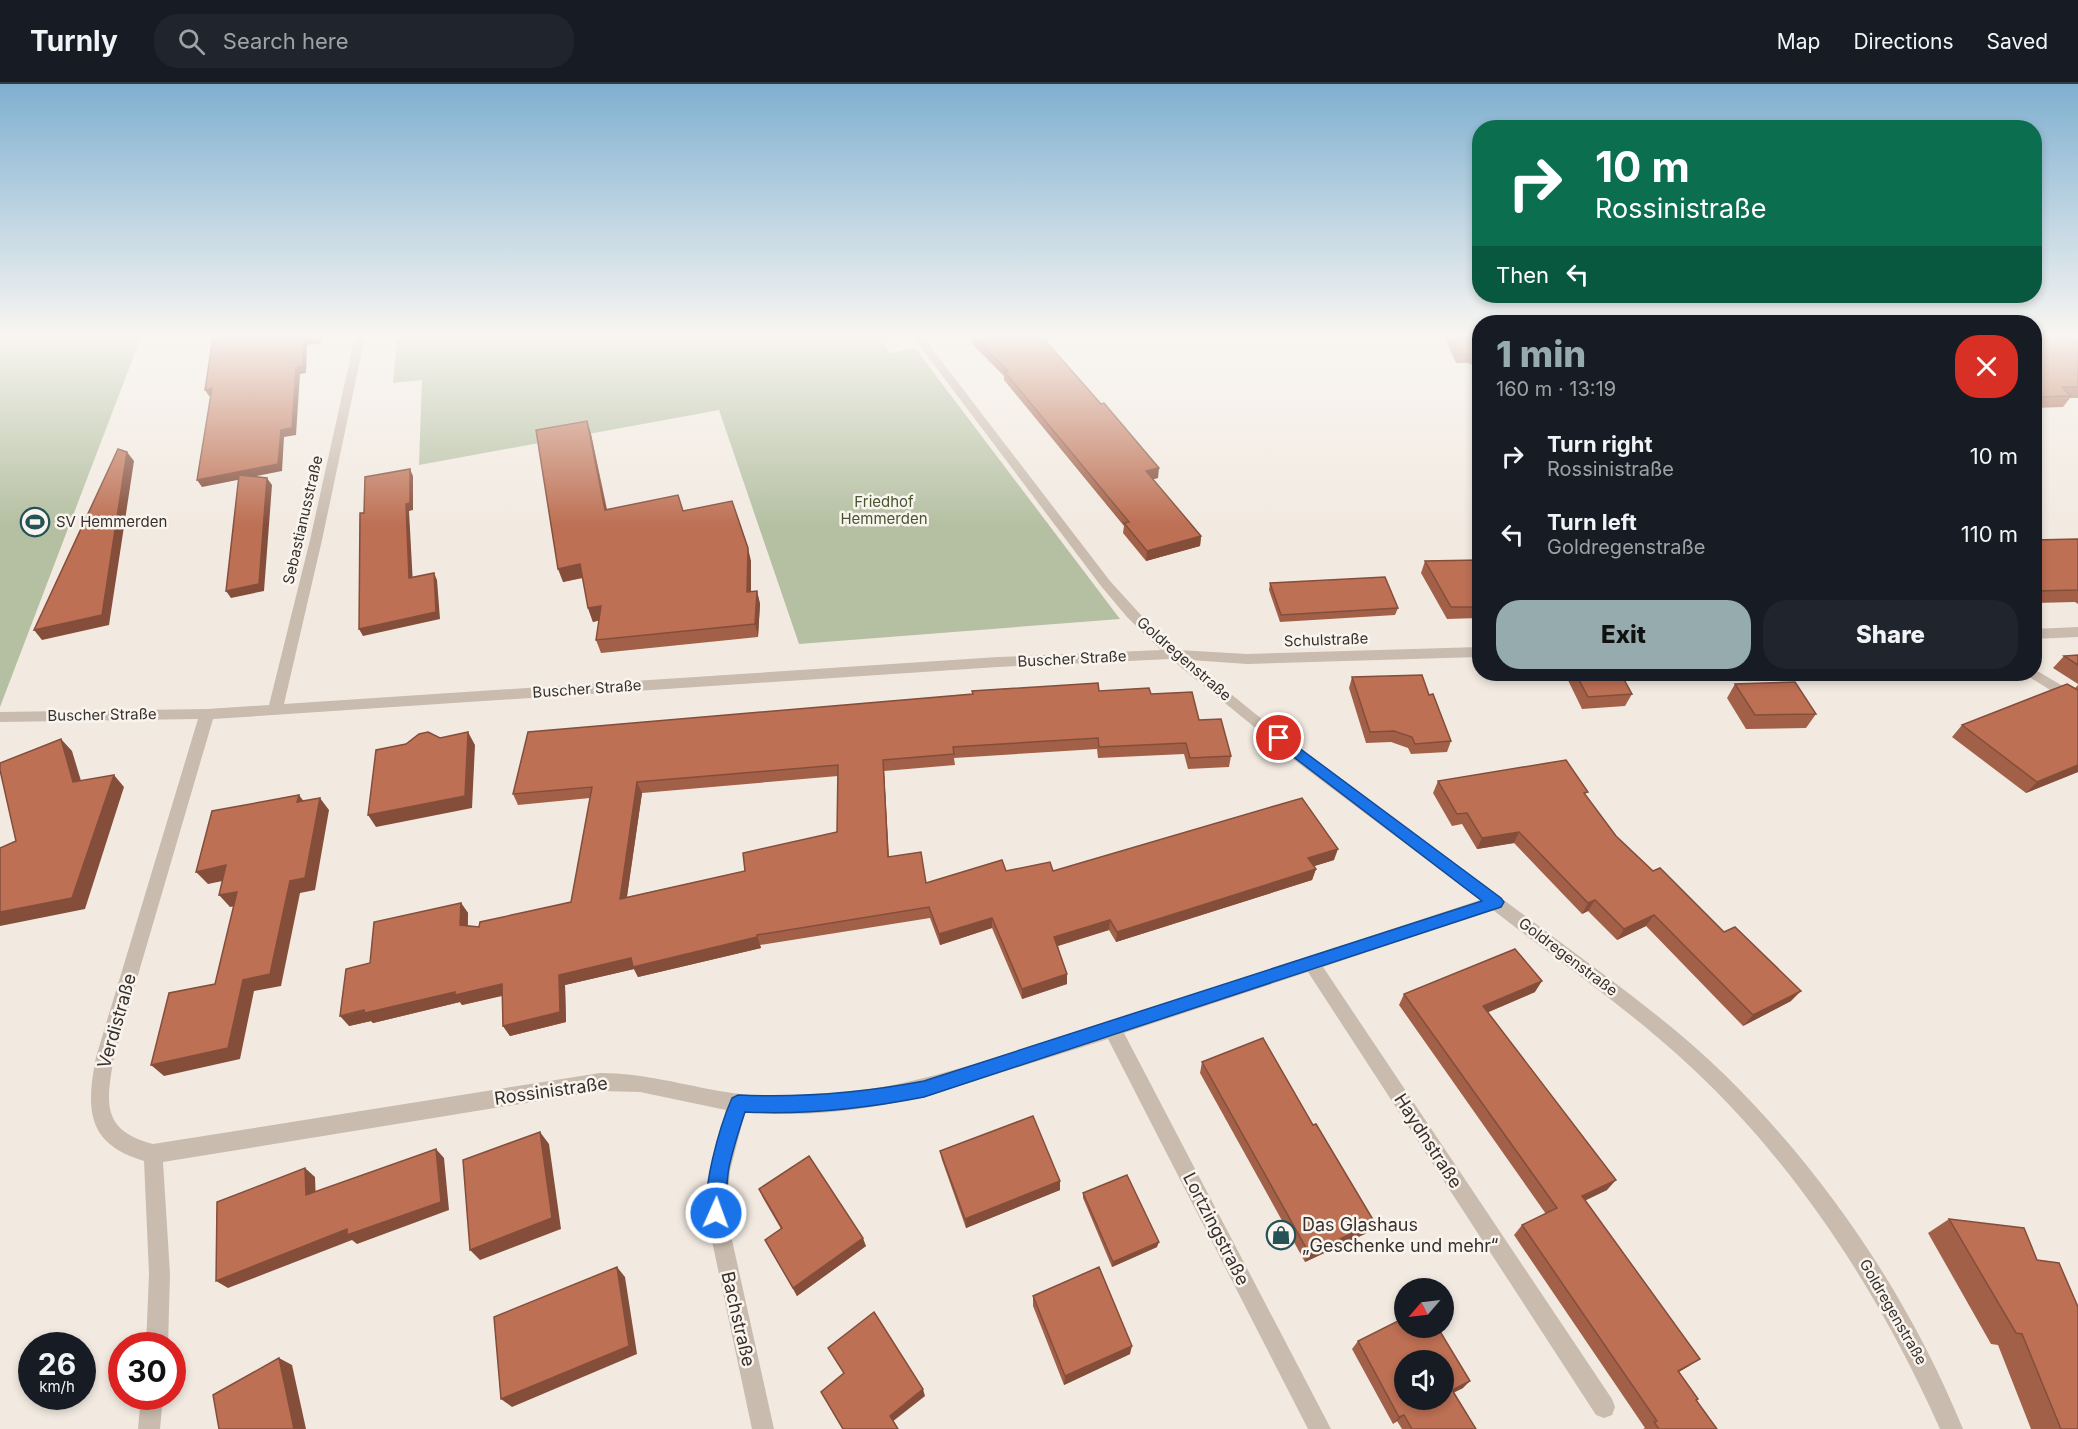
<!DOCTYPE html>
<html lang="en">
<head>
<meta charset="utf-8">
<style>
  body { margin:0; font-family:Inter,sans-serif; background:#20242c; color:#f1f3f6; height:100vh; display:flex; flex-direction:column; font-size:22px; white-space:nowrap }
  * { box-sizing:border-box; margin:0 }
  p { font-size:20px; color:#9ea1a6 }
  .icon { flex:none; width:33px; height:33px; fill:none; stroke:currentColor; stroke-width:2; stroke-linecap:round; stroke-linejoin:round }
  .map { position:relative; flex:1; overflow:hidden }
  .drawer { position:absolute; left:1472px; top:231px; width:570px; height:366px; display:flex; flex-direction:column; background:#171b24; border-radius:24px; box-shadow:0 3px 9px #0003 }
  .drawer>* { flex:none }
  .banner { position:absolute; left:1472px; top:36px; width:570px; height:183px; border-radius:24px; box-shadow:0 3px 9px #0003; background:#0b6e4f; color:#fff; overflow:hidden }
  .needle { width:39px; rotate:242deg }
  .buttons { position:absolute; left:1394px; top:1194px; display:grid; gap:12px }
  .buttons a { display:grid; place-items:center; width:60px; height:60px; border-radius:50%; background:#171b24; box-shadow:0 3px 9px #0003; font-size:30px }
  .speed { position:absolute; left:18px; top:1248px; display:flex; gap:12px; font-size:30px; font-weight:700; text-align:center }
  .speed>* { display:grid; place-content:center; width:78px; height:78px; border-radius:50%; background:#171b24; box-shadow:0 3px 9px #0003; line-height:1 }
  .speed small { font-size:15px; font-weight:400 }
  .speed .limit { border:9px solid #d22; background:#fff; color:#111 }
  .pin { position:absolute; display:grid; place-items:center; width:51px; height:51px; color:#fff; margin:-26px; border:3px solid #fff; border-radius:50%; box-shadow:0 2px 6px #0007 }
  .me { position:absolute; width:66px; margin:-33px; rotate:2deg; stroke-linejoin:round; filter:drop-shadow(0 0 4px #0008) }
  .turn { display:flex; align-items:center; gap:21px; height:126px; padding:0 24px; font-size:27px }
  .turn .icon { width:78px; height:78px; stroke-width:2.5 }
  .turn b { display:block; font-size:42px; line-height:51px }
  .then { display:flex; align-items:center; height:57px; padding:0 24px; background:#0003; gap:12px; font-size:22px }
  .round { display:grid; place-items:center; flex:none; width:63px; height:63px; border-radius:24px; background:#20242c }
  .summary { display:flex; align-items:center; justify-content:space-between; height:102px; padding:0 24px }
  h1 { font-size:36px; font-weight:800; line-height:45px; color:#95abae }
  .action { display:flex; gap:12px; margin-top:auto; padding:12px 24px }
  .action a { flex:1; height:69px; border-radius:24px; background:#95abae; color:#111; font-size:24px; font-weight:800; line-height:69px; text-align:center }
  .action a+a { background:#20242c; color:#f1f3f6 }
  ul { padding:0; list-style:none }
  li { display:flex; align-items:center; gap:18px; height:78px; padding:0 24px }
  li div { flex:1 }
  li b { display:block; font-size:22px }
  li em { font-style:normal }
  header { display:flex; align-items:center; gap:36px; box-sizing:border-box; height:84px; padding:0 30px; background:#171b24; border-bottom:2px solid #363941 }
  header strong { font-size:28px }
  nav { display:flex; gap:33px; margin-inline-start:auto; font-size:21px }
  .search { width:420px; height:54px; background:#20242c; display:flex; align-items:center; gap:15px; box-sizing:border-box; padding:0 21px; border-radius:24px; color:#9ea1a6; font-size:22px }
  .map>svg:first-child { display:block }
  .green { fill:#b5c0a2 }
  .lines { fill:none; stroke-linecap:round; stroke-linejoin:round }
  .minor { fill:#c9bbae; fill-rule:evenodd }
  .wall { fill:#a36048; fill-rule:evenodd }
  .shaded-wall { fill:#844e3b }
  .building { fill:#bd7054; stroke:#844e3b; stroke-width:1.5; fill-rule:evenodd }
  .route { fill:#1a73e8; stroke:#114b97; stroke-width:1.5 }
  .labels { text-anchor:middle; stroke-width:5; stroke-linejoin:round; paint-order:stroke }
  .park-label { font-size:15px; fill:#475531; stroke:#f9f4ee }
  .street-label { font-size:15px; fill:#38302c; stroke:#f9f4ee }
  .poi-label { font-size:15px; fill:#38302c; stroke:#f9f4ee; text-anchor:start }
  .near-street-label { font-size:18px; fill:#38302c; stroke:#f9f4ee }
  .near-poi-label { font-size:18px; fill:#38302c; stroke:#f9f4ee; text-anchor:start }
</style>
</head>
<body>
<header>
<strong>Turnly</strong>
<div class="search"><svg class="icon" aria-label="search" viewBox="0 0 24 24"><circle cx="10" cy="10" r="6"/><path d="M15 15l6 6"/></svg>Search here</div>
<nav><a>Map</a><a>Directions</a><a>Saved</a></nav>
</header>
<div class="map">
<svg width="2078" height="1345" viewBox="0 0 2078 1345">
  <rect width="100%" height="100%" fill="#f2eae1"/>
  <!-- green -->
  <g class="green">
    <path d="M0 253H141L0 623Z"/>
    <path d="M397 253H878L890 269 915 264 1120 535 799 560 719 326 419 381 422 296 393 299Z"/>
  </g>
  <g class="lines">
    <!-- minor -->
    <g class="minor">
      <path d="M355 253H365L322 456 284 620 998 573 1161 566 1127 533 1101 502 913 253H923L1110 497 1150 541 1178 566 1247 570 1479 563V573L1247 580 1190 576C1304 673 1428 759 1548 849 1609 895 1671 938 1726 992 1827 1092 1909 1213 1963 1345H1940C1880 1211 1800 1085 1692 984 1630 926 1560 878 1493 826L1323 883 1612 1315 1615 1323 1612 1331 1604 1334 1596 1331 1308 888 1124 949 1331 1345H1308L1108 955 924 1013C865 1026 806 1034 745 1028L730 1087 726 1129 774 1345H752L706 1129 710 1087 726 1026 640 1008 600 1007 163 1078 170 1190 168 1262H146L149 1190 144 1077C86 1060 86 1025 96 973L198 635 0 638V628L207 625 269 621 310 456ZM1171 575 1297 678 1480 816C1343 861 1207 907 1070 950 992 974 914 1003 831 1010 797 1013 761 1014 726 1008 682 1001 645 989 600 989L153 1060C101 1046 106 1019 114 973L213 635 998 583Z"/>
      <path d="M2078 543V553L2034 555V545Z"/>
      <path d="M2034 585 2078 611V623L2029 593 2027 590H2034Z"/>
      <path d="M141 1312H163L160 1345H138Z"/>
    </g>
  </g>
  <!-- wall -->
  <g class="wall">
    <path d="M969 253H1042L1158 394 1152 395 1201 452 1200 462 1146 477 1123 449 1124 442 1004 296V292L972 260V256Z"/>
    <path d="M1444 253H1479V284L1468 279H1456Z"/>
    <path d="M2034 253H2078V314H2070L2063 323 2034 324Z"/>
    <path d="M587 337 591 350 607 425 683 427 751 477V508L757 507 760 520 758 553 601 569 596 556 599 536 593 538 588 524 583 494 563 498Z"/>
    <path d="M2078 455V520L2075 518 2034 519V456Z"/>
    <path d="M1479 476V534L1447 535 1421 489 1425 477Z"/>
    <path d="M1270 499 1398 524 1395 531 1280 538 1269 506Z"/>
    <path d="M2078 571V600L2053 584 2064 572Z"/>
    <path d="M1565 590H1621L1632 610 1625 622 1582 625Z"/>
    <path d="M1352 593 1429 611 1451 657 1447 668 1411 670 1408 664 1391 658 1366 659 1349 604Z"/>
    <path d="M1735 600 1816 630 1806 644 1746 645 1727 614Z"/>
    <path d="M2078 601V688L2026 709 1952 653 1962 641 2075 604Z"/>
    <path d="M972 607H1099L1151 610 1199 636 1231 672 1229 683 1188 685 1184 670 1098 674 1097 665 954 674 955 681 884 687 889 773 926 799 1006 787H1053L1334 776 1314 782 1316 785 1312 796 1116 858 1109 846 1058 862 1067 900 1022 915 992 844 940 861 930 834 760 861 761 864 638 893 634 885 565 901 566 938 510 952 503 942 502 912 462 921 460 918 373 939 371 937 349 942 370 879 461 819 468 829V842L479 843 571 818 590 714 518 721 513 710 972 610ZM838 692 837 748 745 787 627 813 642 709Z"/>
    <path d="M1438 697 1586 712 1616 752 1791 917 1743 942 1646 842 1617 856 1588 827 1582 830 1514 759 1477 765 1462 740 1452 742 1433 709Z"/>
    <path d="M1535 908 1488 928 1607 1106 1585 1116 1689 1282 1679 1288 1696 1316 1717 1345H1643L1645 1344 1514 1151 1522 1141 1546 1130 1399 921 1404 910Z"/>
    <path d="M1202 978 1375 1139 1369 1148 1305 1178 1200 989Z"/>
    <path d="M940 1067 1060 1106 966 1144 942 1076Z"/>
    <path d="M759 1105 866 1162 797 1212 765 1156 781 1145 763 1114Z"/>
    <path d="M1083 1109 1157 1163 1112 1183 1083 1114Z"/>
    <path d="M1949 1135 2037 1176 2078 1345H2031L1998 1261 1991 1260 1928 1149Z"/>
    <path d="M1033 1212 1130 1270 1064 1301 1033 1222Z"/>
    <path d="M1358 1257 1463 1304 1454 1308 1476 1345H1402L1397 1337 1393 1340 1352 1265Z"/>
  </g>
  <!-- shaded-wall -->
  <g class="shaded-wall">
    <path d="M314 253H321V259L307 261 306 289 300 290 296 351 284 353 282 387 202 403 197 396 281 346 304 255Z"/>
    <path d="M212 304 216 311 209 312 205 306Z"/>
    <path d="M587 337 591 350 609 439 605 426Z"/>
    <path d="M127 368 134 377 109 541 42 556 34 546Z"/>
    <path d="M1159 384 1158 394 1145 397 1146 387Z"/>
    <path d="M410 385 413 392V426L409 427 413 501 409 494 406 420Z"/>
    <path d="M267 394 272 401 264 507 231 514 226 507Z"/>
    <path d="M1201 452 1200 462 1146 477 1147 467Z"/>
    <path d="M748 464 751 477V521L747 508Z"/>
    <path d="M580 480 585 493 563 498 558 485Z"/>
    <path d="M434 489 437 496 440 535 363 552 359 545Z"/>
    <path d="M757 507 760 520 758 553 755 540Z"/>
    <path d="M601 522 606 535 593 538 588 524Z"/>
    <path d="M468 648 475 661 472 724 376 743 368 731Z"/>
    <path d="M61 655 72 667 85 710 73 698Z"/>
    <path d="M883 676 884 687 889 784 888 773Z"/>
    <path d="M2078 681V688L2026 709 2037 698Z"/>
    <path d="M114 691 124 703 85 825 0 842V828Z"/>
    <path d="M637 698 642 709 625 825 620 815Z"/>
    <path d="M299 711 308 723 297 718Z"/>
    <path d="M320 714 329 726 315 806 300 809 281 902 254 907 240 975 164 992 151 981 243 896 290 797Z"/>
    <path d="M1519 748 1514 759 1477 765 1482 754Z"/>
    <path d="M1338 765 1334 776 1305 785 1308 774Z"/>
    <path d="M226 781 237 794 208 800 196 788Z"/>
    <path d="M1316 785 1312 796 1116 858 1117 848Z"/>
    <path d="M237 808 248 820 230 823 219 811Z"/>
    <path d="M1595 816 1588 827 1582 830 1588 819Z"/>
    <path d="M461 819 468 829 467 851 460 841Z"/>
    <path d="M1654 831 1646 842 1617 856 1624 845Z"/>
    <path d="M992 834V844L940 861 939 850Z"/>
    <path d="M1110 836 1109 846 1054 863V853Z"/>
    <path d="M757 851 761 864 638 893 634 885 565 901 566 938 510 952 503 942 559 891 631 874Z"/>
    <path d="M1067 890V900L1022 915V905Z"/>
    <path d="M1542 897 1535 908 1477 933 1483 922Z"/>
    <path d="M502 900 509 910 462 921 460 918 373 939 371 937 349 942 340 932 455 908Z"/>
    <path d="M1801 907 1791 917 1743 942 1753 931Z"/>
    <path d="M540 1048 549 1060 561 1145 480 1176 470 1166Z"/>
    <path d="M436 1065 444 1074 449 1126 357 1160 352 1156 228 1204 216 1197Z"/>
    <path d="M305 1084 315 1093 316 1119 306 1111Z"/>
    <path d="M1616 1096 1607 1106 1574 1122 1582 1112Z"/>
    <path d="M1060 1097V1106L966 1144 965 1135Z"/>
    <path d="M1375 1139 1369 1148 1305 1178 1309 1169Z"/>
    <path d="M863 1154 866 1162 797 1212 793 1204Z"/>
    <path d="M1159 1158 1157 1163 1112 1183 1113 1178Z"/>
    <path d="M617 1183 625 1193 637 1270 512 1323 501 1315Z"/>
    <path d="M1132 1262 1130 1270 1064 1301 1065 1292Z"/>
    <path d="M279 1274 292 1281 306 1345H294Z"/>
    <path d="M1700 1275 1689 1282 1667 1294 1678 1287Z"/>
    <path d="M1470 1297 1463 1304 1445 1313 1452 1306Z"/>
    <path d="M923 1305 925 1312 892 1338 890 1332Z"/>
    <path d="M1404 1331 1397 1337 1393 1340 1399 1333Z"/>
  </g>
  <!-- building -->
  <g class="building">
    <path d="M213 253H314L304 255 303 282 296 283 292 344 281 346 278 380 197 396 212 304 205 306Z"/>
    <path d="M974 253H1042L1101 320 1104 319 1159 384 1146 387 1201 452 1147 467 1124 439 1129 438 1004 287H1008Z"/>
    <path d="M1450 253H1479V274L1471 270H1458Z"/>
    <path d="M2034 253H2078V303H2062L2071 312 2034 313Z"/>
    <path d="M587 337 605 426 678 411 683 427 732 417 748 464 747 508 757 507 755 540 596 556 601 522 588 524 580 480 558 485 536 346Z"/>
    <path d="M118 365 127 368 102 531 34 546Z"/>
    <path d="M410 385V419L406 420 409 494 434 489 436 528 359 545 360 429H364L365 393Z"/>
    <path d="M239 391 267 394 259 500 226 507Z"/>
    <path d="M2078 455V506L2034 507V456Z"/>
    <path d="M1479 476V523H1451L1425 477Z"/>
    <path d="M1385 493 1398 524 1281 531 1270 499Z"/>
    <path d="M2078 571V581L2064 572Z"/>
    <path d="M1576 590H1621L1632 610 1588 613Z"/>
    <path d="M1422 591 1429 611 1433 610 1451 657 1415 660 1412 653 1394 647 1370 648 1352 593Z"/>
    <path d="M1795 598 1816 630 1755 631 1735 600Z"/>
    <path d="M1098 599 1099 607 1149 604 1151 610 1192 608 1199 636 1221 635 1231 672 1190 674 1186 659 1099 663 1098 654 953 663 954 670 883 676 888 773 921 768 926 799 1002 776 1006 787 1050 778 1053 787 1302 714 1338 765 1308 774 1316 785 1117 848 1110 836 1054 853 1067 890 1022 905 992 834 939 850 929 823 757 851V853L633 883 631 874 559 891 560 928 503 942 502 900 455 911V908L365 929 364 926 340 932 346 885 370 879 374 838 461 819 460 841 479 843 480 838 571 818 592 703 513 710 528 648 973 610 972 607ZM838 681 837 748 743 769 745 787 620 815 637 698Z"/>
    <path d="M2067 600 2078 606V681L2037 698 1962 641Z"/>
    <path d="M428 648 440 654 468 648 465 712 368 731 376 666 406 660 419 650Z"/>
    <path d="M61 655 73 698 114 691 72 814 0 828V764L16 757 0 686V679Z"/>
    <path d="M1566 676 1588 708 1584 709 1616 752 1653 787 1660 784 1724 848 1735 843 1801 907 1753 931 1654 831 1624 845 1595 816 1588 819 1519 748 1482 754 1467 729 1457 730 1438 697Z"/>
    <path d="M299 711 297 718 320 714 305 794 290 797 270 890 243 896 228 964 151 981 169 909 215 900 237 808 219 811 226 781 196 788 212 727Z"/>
    <path d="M1515 865 1542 897 1483 922 1616 1096 1582 1112 1700 1275 1678 1287 1698 1315 1696 1316 1717 1345H1659L1654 1338 1657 1337 1522 1141 1557 1124 1404 910Z"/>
    <path d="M1263 954 1313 1041 1316 1040 1375 1139 1309 1169 1202 978Z"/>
    <path d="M1033 1032 1060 1097 965 1135 940 1067Z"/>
    <path d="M540 1048 552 1134 470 1166 463 1076Z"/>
    <path d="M436 1065 441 1118 347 1151V1145L216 1197 217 1118 305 1084 306 1111Z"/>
    <path d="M809 1072 863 1154 793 1204 765 1156 782 1144 759 1105Z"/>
    <path d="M1127 1091 1159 1158 1113 1178 1083 1109Z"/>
    <path d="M1949 1135 2024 1144 2037 1176 2059 1179 2078 1223V1345H2061L2022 1250 2016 1249Z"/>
    <path d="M617 1183 629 1262 501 1315 494 1233Z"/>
    <path d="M1099 1183 1132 1262 1065 1292 1033 1212Z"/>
    <path d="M874 1228 923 1305 890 1332 898 1345H843L821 1308 844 1289 828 1264Z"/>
    <path d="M1404 1234V1244H1438L1470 1297 1452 1306 1476 1345H1412L1404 1331 1399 1333 1358 1257ZM1404 1276H1443V1316H1404Z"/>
    <path d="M279 1274 294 1345H219L213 1311Z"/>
  </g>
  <!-- sky -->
  <linearGradient id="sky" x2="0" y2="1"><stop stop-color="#7fb0d0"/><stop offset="0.57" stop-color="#f9f6f2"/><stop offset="1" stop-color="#f9f6f2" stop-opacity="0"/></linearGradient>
  <rect width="2078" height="441" fill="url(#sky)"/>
  <!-- route -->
  <path class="route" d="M1279 649 1501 814 1504 818 1501 823 924 1013C863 1025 806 1031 745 1028 739 1046 733 1065 729 1083 726 1098 727 1125 722 1136L716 1138 709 1136C699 1110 721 1039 732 1014L738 1011C802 1014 861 1009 924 997L1482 817 1274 658 1272 654 1274 651Z"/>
  <!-- icons -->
  <defs>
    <g id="stadium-ring" transform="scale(1.5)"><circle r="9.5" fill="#f9f4ee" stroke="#245257" stroke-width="1.5"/><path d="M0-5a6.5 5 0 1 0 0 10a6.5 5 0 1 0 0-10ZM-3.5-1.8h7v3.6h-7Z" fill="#245257"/></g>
    <g id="shop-ring" transform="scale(1.5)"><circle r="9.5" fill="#f9f4ee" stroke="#245257" stroke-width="1.5"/><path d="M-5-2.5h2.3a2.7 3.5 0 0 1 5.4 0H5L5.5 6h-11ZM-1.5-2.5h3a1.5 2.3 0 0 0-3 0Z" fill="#245257"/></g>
  </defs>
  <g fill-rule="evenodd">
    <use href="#stadium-ring" x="35" y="438"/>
    <use href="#shop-ring" x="1281" y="1151"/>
  </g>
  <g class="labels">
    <!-- park labels -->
    <g class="park-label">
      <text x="884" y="423">Friedhof<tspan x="884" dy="17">Hemmerden</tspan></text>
    </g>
    <!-- street labels -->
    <g class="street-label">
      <text transform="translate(303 436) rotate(-77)" y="5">Sebastianusstraße</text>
      <text transform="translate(1326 556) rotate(-2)" y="5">Schulstraße</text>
      <text transform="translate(1072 575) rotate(-3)" y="5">Buscher Straße</text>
      <text transform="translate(1184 575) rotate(41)" y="5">Goldregenstraße</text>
      <text transform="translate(587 605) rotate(-4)" y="5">Buscher Straße</text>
      <text transform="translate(102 631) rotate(-1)" y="5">Buscher Straße</text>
      <text transform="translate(1568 873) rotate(37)" y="5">Goldregenstraße</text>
      <text transform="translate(1893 1228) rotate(60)" y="5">Goldregenstraße</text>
    </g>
    <!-- poi labels -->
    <g class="poi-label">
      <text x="56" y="443">SV Hemmerden</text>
    </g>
    <!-- near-street labels -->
    <g class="near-street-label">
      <text transform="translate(117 937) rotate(-74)" y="6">Verdistraße</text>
      <text transform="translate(551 1007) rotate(-8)" y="6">Rossinistraße</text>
      <text transform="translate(1428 1057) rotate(57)" y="6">Haydnstraße</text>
      <text transform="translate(1216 1145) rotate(63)" y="6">Lortzingstraße</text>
      <text transform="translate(738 1235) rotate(77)" y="6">Bachstraße</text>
    </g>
    <!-- near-poi labels -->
    <g class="near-poi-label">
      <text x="1302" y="1147">Das Glashaus<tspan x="1302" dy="21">„Geschenke und mehr“</tspan></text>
    </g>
  </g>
</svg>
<div class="buttons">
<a><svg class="needle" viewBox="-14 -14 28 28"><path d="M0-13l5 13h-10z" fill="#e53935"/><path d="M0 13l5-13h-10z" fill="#9ea1a6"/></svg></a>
<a><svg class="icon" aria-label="sound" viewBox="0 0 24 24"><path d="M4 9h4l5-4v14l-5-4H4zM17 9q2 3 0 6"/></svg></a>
</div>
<div class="speed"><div>26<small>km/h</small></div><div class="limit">30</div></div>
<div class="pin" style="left:1279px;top:654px;background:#d93025"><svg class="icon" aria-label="arrive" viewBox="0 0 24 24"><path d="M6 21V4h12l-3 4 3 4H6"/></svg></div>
<svg class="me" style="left:716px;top:1129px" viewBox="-20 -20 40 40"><circle r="17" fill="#1a73e8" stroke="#fff" stroke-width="3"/><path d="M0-11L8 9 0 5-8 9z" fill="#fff"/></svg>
<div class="banner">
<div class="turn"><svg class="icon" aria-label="right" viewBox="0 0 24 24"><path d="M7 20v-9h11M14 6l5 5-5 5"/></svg><div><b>10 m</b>Rossinistraße</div></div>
<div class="then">Then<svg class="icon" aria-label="left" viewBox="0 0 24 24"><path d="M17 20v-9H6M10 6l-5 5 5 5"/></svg></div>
</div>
<section class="drawer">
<div class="summary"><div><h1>1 min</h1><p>160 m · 13:19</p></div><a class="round" style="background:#d93025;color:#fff"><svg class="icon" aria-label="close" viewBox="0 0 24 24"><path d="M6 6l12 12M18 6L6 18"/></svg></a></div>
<ul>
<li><svg class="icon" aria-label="right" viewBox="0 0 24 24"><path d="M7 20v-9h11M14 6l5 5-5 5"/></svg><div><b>Turn right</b><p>Rossinistraße</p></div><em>10 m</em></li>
<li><svg class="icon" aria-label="left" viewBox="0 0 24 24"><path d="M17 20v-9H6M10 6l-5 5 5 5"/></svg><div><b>Turn left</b><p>Goldregenstraße</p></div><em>110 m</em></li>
</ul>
<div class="action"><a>Exit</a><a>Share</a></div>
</section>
</div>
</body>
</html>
